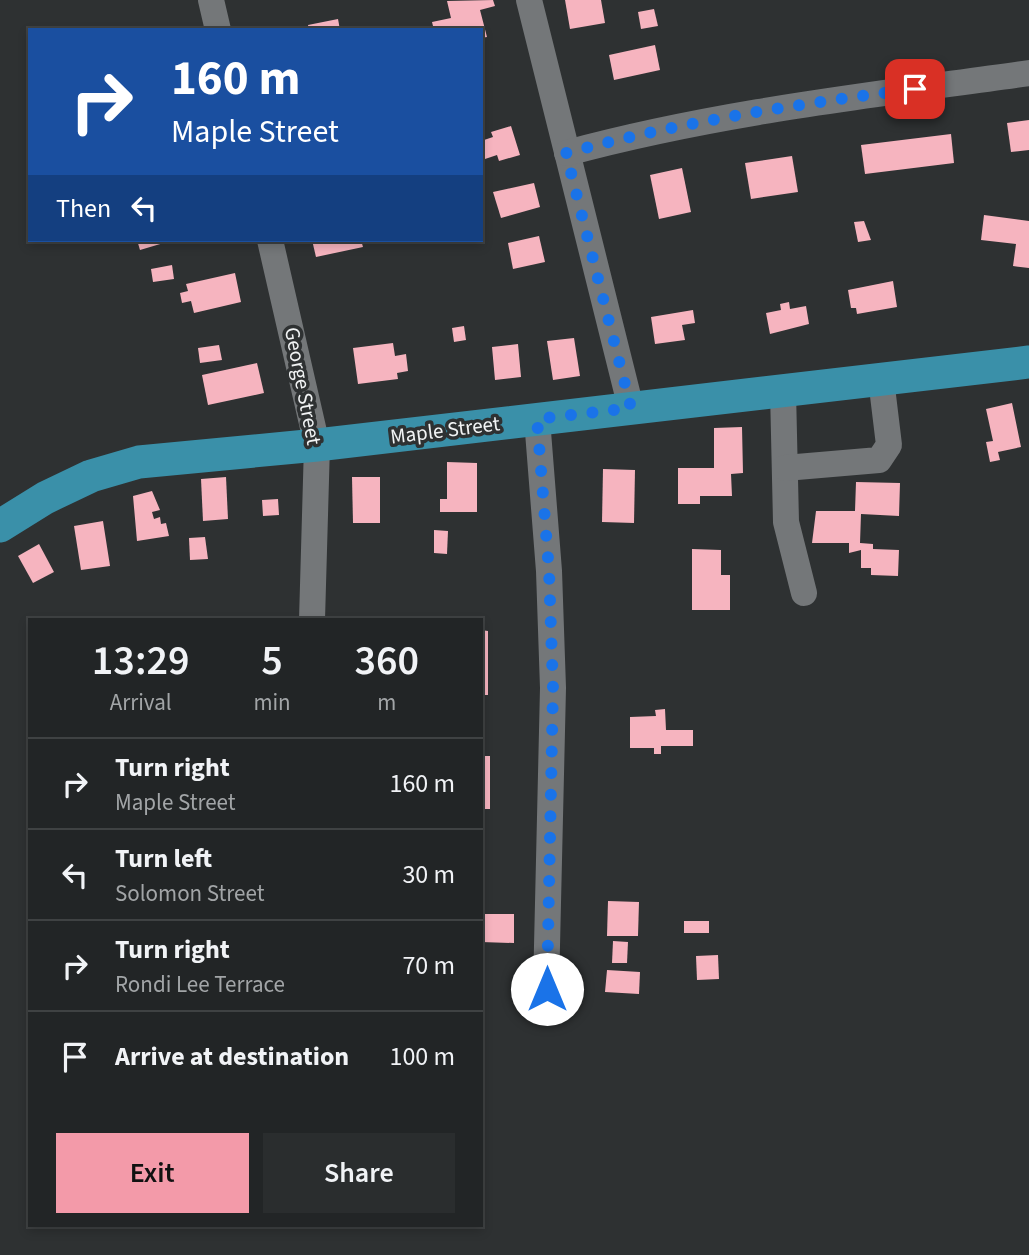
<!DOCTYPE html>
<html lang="en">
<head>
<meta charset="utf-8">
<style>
  body { margin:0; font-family:"Source Sans 3",sans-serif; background:#2a2d2e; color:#f1f3f6; height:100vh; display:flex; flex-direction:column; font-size:26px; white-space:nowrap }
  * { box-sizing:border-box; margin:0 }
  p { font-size:23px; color:#a2a5a7 }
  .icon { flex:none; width:38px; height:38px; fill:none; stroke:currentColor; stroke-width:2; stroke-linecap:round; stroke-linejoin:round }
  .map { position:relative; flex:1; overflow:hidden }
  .sheet { position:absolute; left:28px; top:618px; width:455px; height:609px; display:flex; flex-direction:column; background:#222526; border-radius:0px; box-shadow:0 4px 10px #0003,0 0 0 2px #3f4243 }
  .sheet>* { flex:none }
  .top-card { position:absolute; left:28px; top:28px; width:455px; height:214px; border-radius:0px; box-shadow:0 4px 10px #0003,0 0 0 2px #3f4243; background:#1a4fa0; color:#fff; overflow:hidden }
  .pin { position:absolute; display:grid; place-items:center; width:60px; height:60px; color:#fff; margin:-30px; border-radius:14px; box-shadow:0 4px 10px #0006 }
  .me { position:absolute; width:77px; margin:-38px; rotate:0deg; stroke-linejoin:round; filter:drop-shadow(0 0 5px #0008) }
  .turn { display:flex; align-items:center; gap:24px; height:147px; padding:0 28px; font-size:32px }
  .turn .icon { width:91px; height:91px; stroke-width:2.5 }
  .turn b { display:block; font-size:49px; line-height:60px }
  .then { display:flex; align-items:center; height:66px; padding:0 28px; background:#0003; gap:14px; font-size:26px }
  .eta { display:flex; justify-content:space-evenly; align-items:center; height:119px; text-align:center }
  .eta b { font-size:42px; font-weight:600; line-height:49px }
  .action { display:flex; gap:14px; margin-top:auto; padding:14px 28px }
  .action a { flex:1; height:80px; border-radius:0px; background:#f39aa9; color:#111; font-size:28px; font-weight:600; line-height:80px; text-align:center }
  .action a+a { background:#2a2d2e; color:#f1f3f6 }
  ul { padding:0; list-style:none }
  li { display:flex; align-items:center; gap:21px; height:91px; padding:0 28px; border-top:2px solid #3f4243 }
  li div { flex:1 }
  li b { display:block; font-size:26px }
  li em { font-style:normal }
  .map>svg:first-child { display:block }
  .building { fill:#f6b4bf }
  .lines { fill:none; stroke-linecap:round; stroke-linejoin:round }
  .minor { stroke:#747779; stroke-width:26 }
  .major { stroke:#3a90a9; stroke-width:33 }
  .route { stroke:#1a73e8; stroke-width:12; stroke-dasharray:0 21.6 }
  .labels { text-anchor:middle; stroke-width:7; stroke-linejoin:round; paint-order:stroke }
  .street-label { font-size:21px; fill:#f1f3f4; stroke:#2e3132 }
</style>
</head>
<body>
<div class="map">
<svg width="1029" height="1255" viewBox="0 0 1029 1255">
  <rect width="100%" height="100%" fill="#2e3132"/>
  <!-- building -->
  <g class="building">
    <path d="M493 0 495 6 480 10 487 37 481 38V30H434L432 22 451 18 447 1Z"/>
    <path d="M565 0H601L605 23 570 29Z"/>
    <path d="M654 9 658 26 641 29 638 12Z"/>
    <path d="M338 19 340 30H309L308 25Z"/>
    <path d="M655 45 660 70 614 80 609 55Z"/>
    <path d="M1029 120V150L1011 152 1007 123Z"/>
    <path d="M511 126 520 155 499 161 497 155 482 160 481 141 493 137 491 132Z"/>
    <path d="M951 134 954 163 865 174 861 145Z"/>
    <path d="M792 156 798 192 751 199 745 163Z"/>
    <path d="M682 168 691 212 659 219 650 175Z"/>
    <path d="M534 183 540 207 501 218 493 192Z"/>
    <path d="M984 215 1029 221V268L1013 266 1016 244 981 240Z"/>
    <path d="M864 221 871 240 858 242 854 222Z"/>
    <path d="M539 236 545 262 513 269 508 243Z"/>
    <path d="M137 240H167V242L140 250Z"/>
    <path d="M312 240H361L363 247 316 257Z"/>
    <path d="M172 265 174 279 153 282 151 269Z"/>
    <path d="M235 273 241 302 194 313 191 301 182 303 180 293 188 291 186 284Z"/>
    <path d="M893 281 897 307 857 314 856 308H851L848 290Z"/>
    <path d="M789 302 790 309 806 306 809 324 770 334 766 313 781 310 780 304Z"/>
    <path d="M693 310 695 323 682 325 685 340 655 344 651 317Z"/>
    <path d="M464 326 466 340 454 342 452 328Z"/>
    <path d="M574 338 580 376 553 380 547 341Z"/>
    <path d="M393 343 395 356 406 354 408 371 397 373 398 379 358 384 353 348Z"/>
    <path d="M518 344 521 377 495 380 492 347Z"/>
    <path d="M219 345 222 360 200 363 198 348Z"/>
    <path d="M257 363 264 393 208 405 202 375Z"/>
    <path d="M1012 403 1021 447 998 452 1000 460 990 462 986 442 993 441 986 409Z"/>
    <path d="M742 427 743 473 731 474 732 496H700V504H678V468H714V428Z"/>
    <path d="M447 462 477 463V512H440V499H447Z"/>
    <path d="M603 469 635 470 634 523 602 522Z"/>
    <path d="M226 477 228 519 203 521 201 479Z"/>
    <path d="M352 477H380V523H353Z"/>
    <path d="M856 482 900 483 899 516 861 514 860 543 873 544V549L899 550 898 576 871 575V568H861V550L849 553V543H812L816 511H855Z"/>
    <path d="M152 491 160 510 152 512 154 519 160 517 161 524 166 523 169 536 137 541 133 496Z"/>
    <path d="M278 499 279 515 263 516 262 500Z"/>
    <path d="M103 521 110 566 81 570 74 526Z"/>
    <path d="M434 530 448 531 447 554 434 553Z"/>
    <path d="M205 537 208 559 190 560 189 538Z"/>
    <path d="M39 544 54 572 33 583 18 556Z"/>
    <path d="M692 549 721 550V575H730V610H692Z"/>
    <path d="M481 630 488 631V695H481Z"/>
    <path d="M665 709 666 730H693V746H661V754H654V748H630V717L656 716 655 710Z"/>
    <rect x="481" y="756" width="9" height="53"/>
    <path d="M608 901 639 902 638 936H607Z"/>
    <path d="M481 914H514V943L481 942Z"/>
    <rect x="684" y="921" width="25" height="12"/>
    <path d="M613 941 628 942 627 963H612Z"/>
    <path d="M718 955 719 979 697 980 696 956Z"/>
    <path d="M607 970 640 972 639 994 605 992Z"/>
  </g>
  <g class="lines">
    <!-- minor -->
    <g class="minor">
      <path d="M211 0 218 30"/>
      <path d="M529 0 631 408"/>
      <path d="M567 153C718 112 873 95 1029 73"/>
      <path d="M270 240 317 445 312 620"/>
      <path d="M783 391 786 522 804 593"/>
      <path d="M537 419 549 571 553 688 546 989"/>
      <path d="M785 468 879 460 889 445 881 379"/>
    </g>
    <!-- major -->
    <path class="major" d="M0 526 45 498 91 476 139 462 317 445 1029 362"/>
  </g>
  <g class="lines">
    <!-- route -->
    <path class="route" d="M547 989 553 688 549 571 537 419 631 408 566 153C681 122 797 104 915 89"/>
  </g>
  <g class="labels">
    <!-- street labels -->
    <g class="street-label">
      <text transform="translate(303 386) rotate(79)" y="7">George Street</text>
      <text transform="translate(445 430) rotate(-7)" y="7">Maple Street</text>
    </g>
  </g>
</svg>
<div class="pin" style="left:915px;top:89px;background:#d93025"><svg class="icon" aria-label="arrive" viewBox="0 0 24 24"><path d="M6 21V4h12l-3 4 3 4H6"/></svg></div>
<svg class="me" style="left:547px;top:989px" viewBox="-20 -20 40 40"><circle r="19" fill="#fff"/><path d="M0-13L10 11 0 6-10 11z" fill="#1a73e8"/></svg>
<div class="top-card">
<div class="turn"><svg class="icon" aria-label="right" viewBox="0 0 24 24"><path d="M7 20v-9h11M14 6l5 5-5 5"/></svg><div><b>160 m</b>Maple Street</div></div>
<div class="then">Then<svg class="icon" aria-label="left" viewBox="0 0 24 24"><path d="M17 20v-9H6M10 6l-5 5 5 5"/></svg></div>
</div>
<section class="sheet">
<div class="eta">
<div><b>13:29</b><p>Arrival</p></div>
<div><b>5</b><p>min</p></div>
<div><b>360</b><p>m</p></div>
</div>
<ul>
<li><svg class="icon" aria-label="right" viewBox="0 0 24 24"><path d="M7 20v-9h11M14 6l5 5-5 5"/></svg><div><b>Turn right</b><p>Maple Street</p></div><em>160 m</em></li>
<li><svg class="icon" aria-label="left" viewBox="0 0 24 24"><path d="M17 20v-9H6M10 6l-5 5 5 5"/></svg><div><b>Turn left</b><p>Solomon Street</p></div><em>30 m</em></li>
<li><svg class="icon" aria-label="right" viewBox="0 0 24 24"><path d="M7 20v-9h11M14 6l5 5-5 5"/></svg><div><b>Turn right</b><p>Rondi Lee Terrace</p></div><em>70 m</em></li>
<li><svg class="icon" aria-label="arrive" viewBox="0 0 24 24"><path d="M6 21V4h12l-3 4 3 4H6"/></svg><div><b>Arrive at destination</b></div><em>100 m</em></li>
</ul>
<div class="action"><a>Exit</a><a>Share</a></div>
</section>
</div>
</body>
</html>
